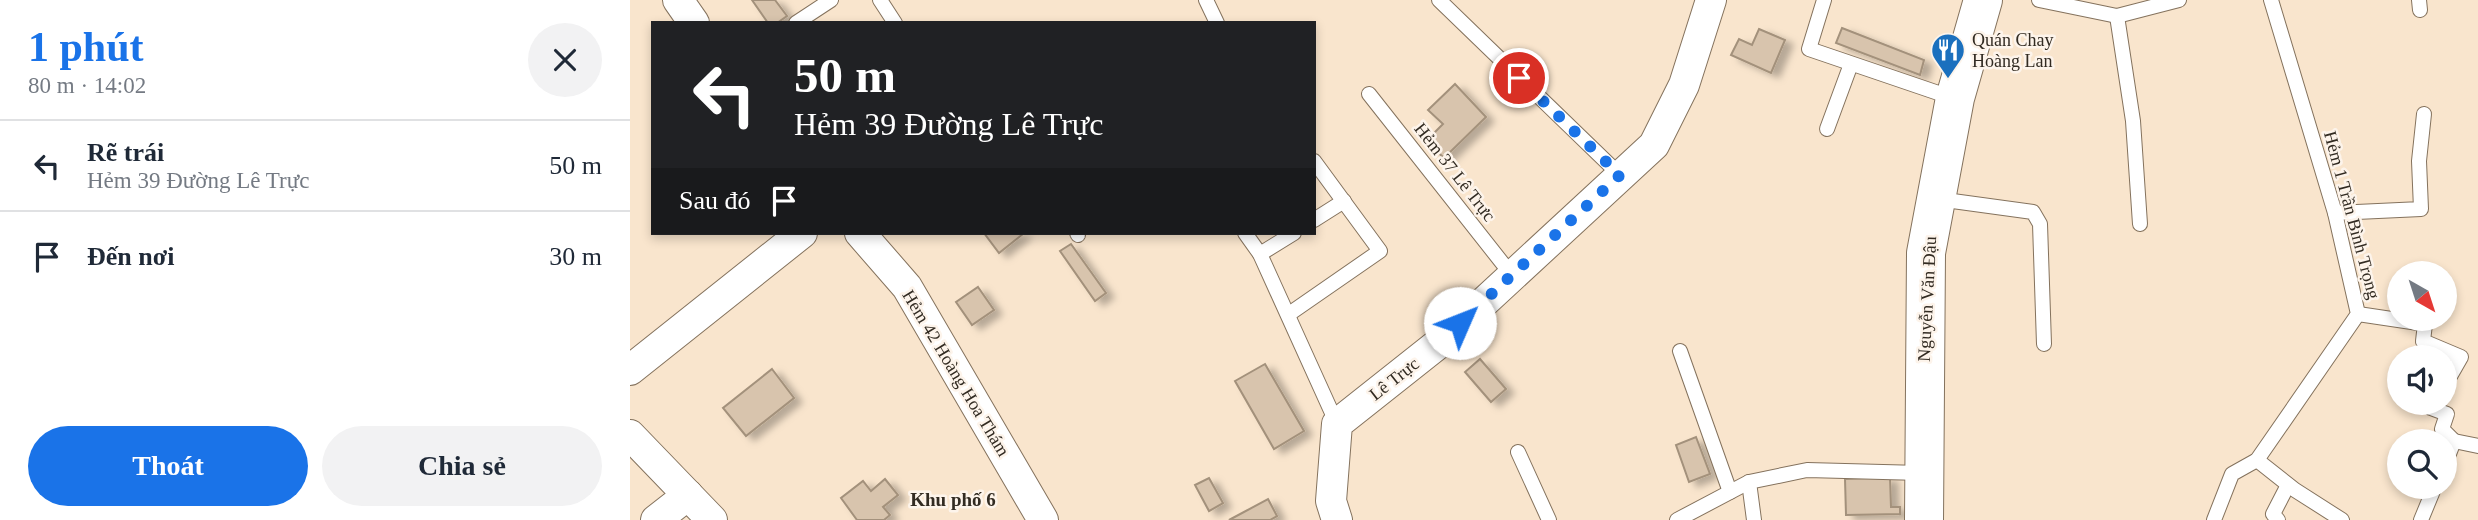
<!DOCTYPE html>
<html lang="vi">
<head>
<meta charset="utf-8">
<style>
  body { margin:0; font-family:Georgia,serif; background:#f2f2f3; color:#1f2937; height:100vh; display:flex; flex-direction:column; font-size:26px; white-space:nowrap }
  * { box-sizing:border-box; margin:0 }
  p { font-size:23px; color:#747a83 }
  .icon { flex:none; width:38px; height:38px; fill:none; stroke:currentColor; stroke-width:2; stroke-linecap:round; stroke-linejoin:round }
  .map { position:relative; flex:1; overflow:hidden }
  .drawer { display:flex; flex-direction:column; background:#fff; width:630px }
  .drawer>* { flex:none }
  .top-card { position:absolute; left:21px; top:21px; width:665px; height:214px; border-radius:0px; box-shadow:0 4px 10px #0003; background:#202124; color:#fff; overflow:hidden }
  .needle { width:46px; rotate:141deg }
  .tools { position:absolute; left:1757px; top:261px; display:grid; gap:14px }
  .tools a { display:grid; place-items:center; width:70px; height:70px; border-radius:50%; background:#fff; box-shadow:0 4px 10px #0003; font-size:35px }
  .pin { position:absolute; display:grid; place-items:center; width:60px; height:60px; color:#fff; margin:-30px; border:4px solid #fff; border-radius:50%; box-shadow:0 2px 7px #0007 }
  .me { position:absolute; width:77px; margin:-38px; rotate:46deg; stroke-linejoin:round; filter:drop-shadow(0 0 5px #0008) }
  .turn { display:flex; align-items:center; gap:24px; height:147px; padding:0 28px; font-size:32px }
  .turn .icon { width:91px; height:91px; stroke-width:2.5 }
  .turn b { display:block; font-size:49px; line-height:60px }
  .then { display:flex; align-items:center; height:66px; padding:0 28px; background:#0003; gap:14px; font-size:26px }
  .round { display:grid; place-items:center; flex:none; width:74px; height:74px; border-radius:37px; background:#f2f2f3 }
  .overview { display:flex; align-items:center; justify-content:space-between; height:119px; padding:0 28px }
  h1 { font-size:42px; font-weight:700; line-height:52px; color:#1a73e8 }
  .button { display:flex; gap:14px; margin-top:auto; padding:14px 28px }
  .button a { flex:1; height:80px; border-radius:42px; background:#1a73e8; color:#fff; font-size:28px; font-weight:700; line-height:80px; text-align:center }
  .button a+a { background:#f2f2f3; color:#1f2937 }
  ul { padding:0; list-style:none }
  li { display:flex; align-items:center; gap:21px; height:91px; padding:0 28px; border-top:2px solid #e0e1e3 }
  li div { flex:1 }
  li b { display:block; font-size:26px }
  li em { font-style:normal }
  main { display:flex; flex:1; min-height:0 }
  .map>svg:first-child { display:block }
  .building { fill:#d8c4ad; stroke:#a3917b; stroke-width:2; filter:url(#shadow) }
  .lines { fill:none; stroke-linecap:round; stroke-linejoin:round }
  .lane-casing { stroke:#84725d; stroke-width:16 }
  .street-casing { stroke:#84725d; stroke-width:32 }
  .secondary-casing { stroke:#84725d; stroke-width:40 }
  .lane { stroke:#fff; stroke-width:14 }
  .street { stroke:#fff; stroke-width:30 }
  .secondary { stroke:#fff; stroke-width:38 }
  .route { stroke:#1a73e8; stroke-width:12; stroke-dasharray:0 21.6 }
  .labels { text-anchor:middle; stroke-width:5; stroke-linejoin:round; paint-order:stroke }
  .poi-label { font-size:18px; fill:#322b22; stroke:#fdf4eb; text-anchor:start }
  .street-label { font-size:18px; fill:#322b22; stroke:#fdf4eb }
  .neighbourhood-label { font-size:19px; font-weight:bold; fill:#322b22; stroke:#fdf4eb }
</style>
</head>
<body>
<main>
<section class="drawer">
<div class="overview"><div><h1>1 phút</h1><p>80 m · 14:02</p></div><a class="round"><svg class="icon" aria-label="close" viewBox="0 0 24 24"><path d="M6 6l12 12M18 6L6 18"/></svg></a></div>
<ul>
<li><svg class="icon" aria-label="left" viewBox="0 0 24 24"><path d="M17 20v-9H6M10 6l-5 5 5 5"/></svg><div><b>Rẽ trái</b><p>Hẻm 39 Đường Lê Trực</p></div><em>50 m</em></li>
<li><svg class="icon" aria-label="arrive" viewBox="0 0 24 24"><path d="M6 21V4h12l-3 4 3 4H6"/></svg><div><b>Đến nơi</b></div><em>30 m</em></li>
</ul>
<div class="button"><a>Thoát</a><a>Chia sẻ</a></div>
</section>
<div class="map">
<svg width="1848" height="520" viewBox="0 0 1848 520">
  <defs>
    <filter id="shadow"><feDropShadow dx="8" dy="4.5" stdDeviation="3.5" flood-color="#0004"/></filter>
  </defs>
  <rect width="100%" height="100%" fill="#f9e5cd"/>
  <!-- building -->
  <g class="building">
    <path d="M122 0H145L157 16 147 23H138Z"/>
    <path d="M1212 28 1294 60 1290 75 1206 43Z"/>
    <path d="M1129 29 1155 40 1141 73 1101 55 1109 39 1122 45Z"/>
    <path d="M825 84 856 117 814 158 796 141 813 124 798 110Z"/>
    <path d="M354 233H392L393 234 369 253Z"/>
    <path d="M441 244 476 293 465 301 430 251Z"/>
    <path d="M348 287 364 310 342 325 326 302Z"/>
    <path d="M850 359 876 389 861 402 835 372Z"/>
    <path d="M635 364 674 431 644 449 605 381Z"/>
    <path d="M142 369 164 398 116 436 93 408Z"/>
    <path d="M1066 437 1080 474 1059 482 1046 445Z"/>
    <path d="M1260 477 1261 507H1270V514L1216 515 1215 479Z"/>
    <path d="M579 478 593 503 579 511 565 485Z"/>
    <path d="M255 479 268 495 253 507 260 515 254 520H227L211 498 233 481 241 491Z"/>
    <path d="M638 499 647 516 640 520H599Z"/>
  </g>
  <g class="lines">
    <!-- lane casing -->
    <g class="lane-casing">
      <g id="lane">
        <path d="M250 0 265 23"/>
        <path d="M576 0 587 23"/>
        <path d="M809 0 990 175"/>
        <path d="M1194 0 1179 49 1323 98"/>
        <path d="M1409 0 1487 16 1549 0"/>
        <path d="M1789 0 1790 10"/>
        <path d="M1487 16 1503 121 1510 224"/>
        <path d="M166 23 201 0"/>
        <path d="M739 94 881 274"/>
        <path d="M1197 129 1221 64"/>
        <path d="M1308 199 1403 212 1410 224 1414 344"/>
        <path d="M1705 213 1791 209 1789 161 1794 114"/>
        <path d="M684 220 714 201"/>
        <path d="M447 233 448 235"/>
        <path d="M615 233 630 254 707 424"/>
        <path d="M630 254 664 233"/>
        <path d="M659 314 750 251 684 161"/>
        <path d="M1728 314 1795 324 1793 341 1831 357 1815 385"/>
        <path d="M1050 351 1100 492"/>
        <path d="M1805 402 1801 408 1817 414 1812 429 1824 441"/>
        <path d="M1824 441 1848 446"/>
        <path d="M888 452 919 520"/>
        <path d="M1627 460 1665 490 1712 520"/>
        <path d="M1815 464 1824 441"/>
        <path d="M1119 482 1124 520"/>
        <path d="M1047 520 1119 482 1177 470 1291 473"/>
        <path d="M1584 520 1602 474 1627 460 1728 314 1705 213 1641 0"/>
        <path d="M1648 520 1643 514 1658 485"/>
        <path d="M1791 520 1805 486"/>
      </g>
    </g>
    <!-- street casing -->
    <g class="street-casing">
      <g id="street">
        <path d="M48 0 64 23"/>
        <path d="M230 233 277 287 413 520"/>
        <path d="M0 370 172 233"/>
        <path d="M0 435 82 520"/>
        <path d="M26 520 58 495"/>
        <path d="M707 520 701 501 707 424 813 340 1024 145 1054 85 1081 0"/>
      </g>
    </g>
    <!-- secondary casing -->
    <g class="secondary-casing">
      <path id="secondary" d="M1294 520 1296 253 1325 98 1353 0"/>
    </g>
    <!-- lane -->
    <use href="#lane" class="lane"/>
    <!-- street -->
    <use href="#street" class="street"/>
    <!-- secondary -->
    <use href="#secondary" class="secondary"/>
  </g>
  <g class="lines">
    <!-- route -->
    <path class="route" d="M830 323 990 175 889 78"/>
  </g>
  <!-- icons -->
  <defs>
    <g id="restaurant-pin" transform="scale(1.75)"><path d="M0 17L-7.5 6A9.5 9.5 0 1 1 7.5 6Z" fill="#1b70be" stroke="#fdf4eb"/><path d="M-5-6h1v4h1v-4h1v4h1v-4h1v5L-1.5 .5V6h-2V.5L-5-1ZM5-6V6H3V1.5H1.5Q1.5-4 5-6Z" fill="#fff"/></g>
  </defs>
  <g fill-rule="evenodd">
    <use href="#restaurant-pin" x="1318" y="50"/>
  </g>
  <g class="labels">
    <!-- poi labels -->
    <g class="poi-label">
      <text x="1342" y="46">Quán Chay<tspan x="1342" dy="21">Hoàng Lan</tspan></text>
    </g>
    <!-- street labels -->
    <g class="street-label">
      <text transform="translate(825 172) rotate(52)" y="6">Hẻm 37 Lê Trực</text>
      <text transform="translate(1722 215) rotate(75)" y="6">Hẻm 1 Trần Bình Trọng</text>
      <text transform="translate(1297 299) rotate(-87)" y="6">Nguyễn Văn Đậu</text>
      <text transform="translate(326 373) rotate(59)" y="6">Hẻm 42 Hoàng Hoa Thám</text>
      <text transform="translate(764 379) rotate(-38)" y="6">Lê Trực</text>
    </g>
    <!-- neighbourhood labels -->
    <g class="neighbourhood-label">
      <text x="323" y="506">Khu phố 6</text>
    </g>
  </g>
</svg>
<div class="tools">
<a><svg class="needle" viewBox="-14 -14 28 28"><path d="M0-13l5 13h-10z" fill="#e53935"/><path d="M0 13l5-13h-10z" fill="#747a83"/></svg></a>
<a><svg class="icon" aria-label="sound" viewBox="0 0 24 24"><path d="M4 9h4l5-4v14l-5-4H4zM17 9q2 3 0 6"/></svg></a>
<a><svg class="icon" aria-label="search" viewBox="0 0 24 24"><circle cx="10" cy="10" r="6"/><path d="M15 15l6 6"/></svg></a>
</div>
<div class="pin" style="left:889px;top:78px;background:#d93025"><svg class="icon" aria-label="arrive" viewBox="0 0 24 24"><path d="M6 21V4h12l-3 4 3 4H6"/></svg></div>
<svg class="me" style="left:830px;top:323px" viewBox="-20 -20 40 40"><circle r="19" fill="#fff"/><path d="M0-13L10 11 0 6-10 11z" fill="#1a73e8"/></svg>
<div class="top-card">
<div class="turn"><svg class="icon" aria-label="left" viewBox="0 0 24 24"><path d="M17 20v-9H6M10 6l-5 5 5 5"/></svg><div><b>50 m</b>Hẻm 39 Đường Lê Trực</div></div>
<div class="then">Sau đó<svg class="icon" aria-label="arrive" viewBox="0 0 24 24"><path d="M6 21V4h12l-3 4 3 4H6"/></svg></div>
</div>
</div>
</main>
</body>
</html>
